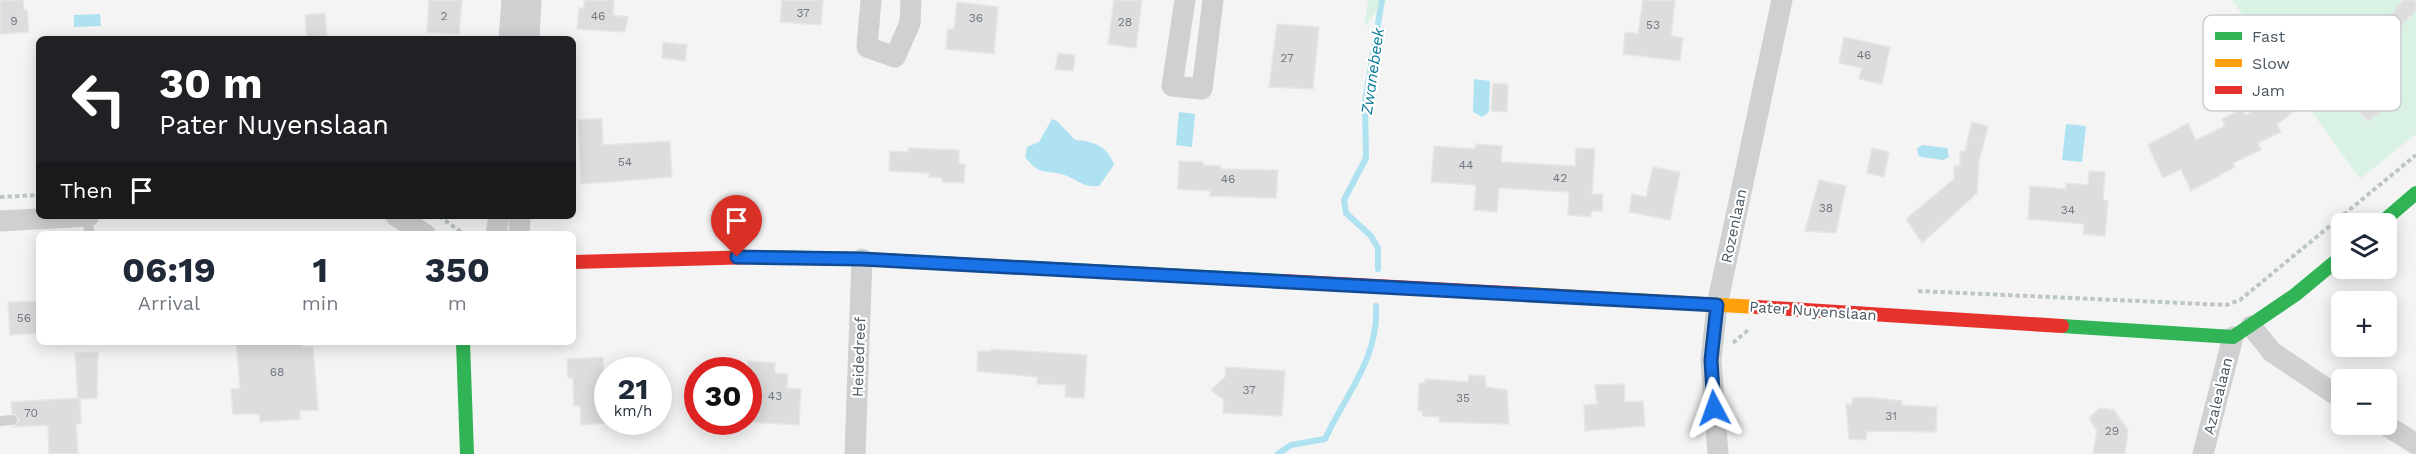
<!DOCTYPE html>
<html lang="en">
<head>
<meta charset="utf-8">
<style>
  body { margin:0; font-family:"Work Sans",sans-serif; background:#f2f2f3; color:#1f2937; height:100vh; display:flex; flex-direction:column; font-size:22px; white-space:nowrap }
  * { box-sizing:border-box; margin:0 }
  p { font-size:20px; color:#747a83 }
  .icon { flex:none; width:33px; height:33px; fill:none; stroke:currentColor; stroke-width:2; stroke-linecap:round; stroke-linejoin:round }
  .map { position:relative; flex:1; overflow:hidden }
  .side { position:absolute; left:36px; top:231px; width:540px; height:114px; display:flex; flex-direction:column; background:#fff; border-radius:9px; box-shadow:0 3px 15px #0003 }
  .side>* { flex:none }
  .guide { position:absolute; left:36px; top:36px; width:540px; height:183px; border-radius:9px; box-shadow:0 3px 15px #0003; background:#202124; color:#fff; overflow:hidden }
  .controls { position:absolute; left:2331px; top:213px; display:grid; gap:12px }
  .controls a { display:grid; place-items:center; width:66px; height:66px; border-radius:9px; background:#fff; box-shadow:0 3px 15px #0003; font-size:30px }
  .speed { position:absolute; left:594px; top:357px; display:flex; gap:12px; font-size:30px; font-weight:700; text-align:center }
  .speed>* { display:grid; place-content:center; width:78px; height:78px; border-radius:50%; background:#fff; box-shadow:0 3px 15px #0003; line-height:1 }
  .speed small { font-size:15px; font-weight:400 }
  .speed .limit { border:9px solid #d22; background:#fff; color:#111 }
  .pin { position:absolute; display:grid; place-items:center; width:51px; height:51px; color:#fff; margin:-62px -26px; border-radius:50% 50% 50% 0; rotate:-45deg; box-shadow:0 0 6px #0007 }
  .pin .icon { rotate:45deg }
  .me { position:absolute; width:66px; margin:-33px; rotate:356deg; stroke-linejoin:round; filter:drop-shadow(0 0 4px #0008) }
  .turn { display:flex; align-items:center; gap:21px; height:126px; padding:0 24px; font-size:27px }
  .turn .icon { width:78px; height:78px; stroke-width:2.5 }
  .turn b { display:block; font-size:42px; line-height:51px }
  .then { display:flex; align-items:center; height:57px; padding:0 24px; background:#0003; gap:12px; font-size:22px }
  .eta { display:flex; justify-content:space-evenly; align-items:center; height:102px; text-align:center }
  .eta b { font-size:36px; font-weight:700; line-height:42px }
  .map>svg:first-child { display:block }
  .green { fill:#d9f2e3 }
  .water { fill:#aee2f0 }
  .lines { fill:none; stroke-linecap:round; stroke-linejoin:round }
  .stream { stroke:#aee2f0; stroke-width:6 }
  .building { fill:#ddddde; stroke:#e5e6e7; stroke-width:1.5 }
  .path { stroke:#bcc7c4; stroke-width:4; stroke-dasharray:4.5 3; stroke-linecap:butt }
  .lane { stroke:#ced0d2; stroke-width:10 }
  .street { stroke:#ced0d2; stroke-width:21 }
  .fast { stroke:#30b455; stroke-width:14 }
  .slow { stroke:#ff9f0a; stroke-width:14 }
  .jam { stroke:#e5322d; stroke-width:14 }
  .route-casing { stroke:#114b97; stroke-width:15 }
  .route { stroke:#1a73e8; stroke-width:10 }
  .labels { text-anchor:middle; stroke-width:4.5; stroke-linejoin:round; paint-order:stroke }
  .number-label { font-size:12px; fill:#707881 }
  .street-label { font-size:15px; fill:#4a5661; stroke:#fff }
  .water-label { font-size:16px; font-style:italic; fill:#0c7c9b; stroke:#fff }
  .key { fill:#fff; stroke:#c9ccd0; stroke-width:1.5 }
  .key-label { font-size:16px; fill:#4a5661 }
</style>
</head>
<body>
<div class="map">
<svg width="2416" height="454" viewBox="0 0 2416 454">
  <rect width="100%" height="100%" fill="#f4f4f4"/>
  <!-- green -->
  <g class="green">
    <path d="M1368 0H1386L1364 27Z"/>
    <path d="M2232 0H2416V134L2360 179Z"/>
  </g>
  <!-- water -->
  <g class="water">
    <path d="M100 14 101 26 74 27V15Z"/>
    <path d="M1474 79 1490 81 1489 112 1482 117 1473 112Z"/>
    <path d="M1179 112 1195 114 1192 147 1176 145Z"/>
    <path d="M1052 119 1057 121 1075 140C1093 141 1108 146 1114 165L1099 186C1085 188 1079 181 1067 176 1049 168 1042 179 1025 157L1027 147 1039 142Z"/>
    <path d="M2066 124 2086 126 2082 162 2062 160Z"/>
    <path d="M1923 145 1947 148 1949 157 1943 160 1921 157 1918 155 1917 148Z"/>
  </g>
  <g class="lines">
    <!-- stream -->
    <g class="stream">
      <path d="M1378 269V248L1371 236 1346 213 1344 200 1366 158 1365 102 1382 0"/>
      <path d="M1278 454 1291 445 1325 439C1346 394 1379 358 1376 306"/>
    </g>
  </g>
  <!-- building -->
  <g class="building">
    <path d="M0 0H23L24 10H27L29 32 0 34Z"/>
    <path d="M429 0H462L459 34 427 32Z"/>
    <path d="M584 0H614L613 15 628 17 625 32 577 29 579 8H584Z"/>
    <path d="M782 0H823L821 25 780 22Z"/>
    <path d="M1114 0H1142L1136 48 1108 44Z"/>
    <path d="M1643 0H1675L1671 36 1683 38 1680 61 1623 54 1625 32 1638 34Z"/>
    <path d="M2404 0H2416V10L2387 42 2385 41 2351 69 2356 76 2342 92 2332 79 2277 125 2281 132 2258 143 2261 150 2233 163 2235 167 2191 191 2181 169 2163 178 2148 145 2188 123 2196 140 2225 126 2222 119 2242 109 2245 115 2282 97 2278 92 2295 78 2296 79 2334 48 2336 50 2370 22 2372 24 2383 15 2387 19Z"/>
    <path d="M957 2 998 7 994 54 946 49 948 29H954Z"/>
    <path d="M325 13 327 39H307L305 15Z"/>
    <path d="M1277 24 1319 27 1313 89 1269 87Z"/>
    <path d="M1844 37 1890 47 1882 84 1859 79 1862 68 1839 63Z"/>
    <path d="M663 42 687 45 685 61 662 58Z"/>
    <path d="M1058 53 1075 55 1073 71 1055 69Z"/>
    <path d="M1493 83 1508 84 1507 112 1491 111Z"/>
    <path d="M2368 90 2385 107 2368 122 2352 103Z"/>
    <path d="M602 118 603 145 670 141 672 177 581 184 578 120Z"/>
    <path d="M1972 122 1988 126 1979 161 1977 193 1922 243 1906 219 1954 179V167L1960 165V151H1965Z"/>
    <path d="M1476 144 1502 146 1501 162 1575 166 1576 148 1595 149 1592 194H1603L1602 211H1591V217L1568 215 1569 192 1499 188 1497 212 1474 210 1476 185 1431 182 1434 146 1475 149Z"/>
    <path d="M908 148 959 150V164H965L964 183 942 182V178L929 177V173L889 171 890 151 908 152Z"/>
    <path d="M1872 148 1889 152 1884 177 1867 173Z"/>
    <path d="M1179 161 1203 162V165L1220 166 1222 169 1278 170 1276 198 1210 196V191L1178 189Z"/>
    <path d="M1653 167 1680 172 1670 220 1629 212 1632 194 1646 197Z"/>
    <path d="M2089 171 2105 172 2103 200 2108 201 2105 236 2083 234 2084 224 2028 219 2030 186 2066 189V183L2088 185Z"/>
    <path d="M1819 180 1846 186 1836 233 1805 231Z"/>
    <path d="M39 301V333L10 335 8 302Z"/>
    <path d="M236 342H302V347H313L318 410 300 411V419L260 422 259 414H233L231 389 240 388Z"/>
    <path d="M991 349 1087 355 1084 398 1065 397 1066 385 1037 384V377L977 371 978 351H991Z"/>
    <path d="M98 352 97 398 80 399 81 424H76L78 454H49L48 425 14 427 19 419 12 413 11 402 78 398 75 353Z"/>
    <path d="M603 357 606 423 581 425 580 406H574L573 378H568L567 359Z"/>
    <path d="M748 361 775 363V373L788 374 787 388 801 389 799 425 748 422Z"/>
    <path d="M1226 367 1285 371 1282 416 1223 413 1224 400 1211 390 1225 377Z"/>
    <path d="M1469 375 1485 376 1486 387 1507 390 1509 424 1439 422 1440 417 1422 416V411H1418L1419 383H1425V379L1468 382Z"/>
    <path d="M1624 384 1625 402 1643 401 1645 426 1585 431 1584 405 1597 404 1595 385Z"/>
    <path d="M1867 397 1902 401V405L1937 407 1936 432 1867 431 1866 440 1849 439 1846 404 1852 405V398Z"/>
    <path d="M2100 408 2114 410 2128 430 2125 454H2093L2097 431 2089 418Z"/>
  </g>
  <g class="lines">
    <!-- path -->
    <g class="path">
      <path d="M0 197 39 195"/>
      <path d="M439 216 464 234"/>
      <path d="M1918 291 2226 305 2240 300 2416 155"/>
      <path d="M1733 343 1748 330"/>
    </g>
    <!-- lane -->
    <g class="lane">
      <path d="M88 216 89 234"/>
      <path d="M0 421 12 420"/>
    </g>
    <!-- street -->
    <g class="street">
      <path d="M871 0 867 47 895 57 910 23 911 0"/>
      <path d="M1185 0 1172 86 1202 89 1213 0"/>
      <path d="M509 39 512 0"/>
      <path d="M529 39 531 0"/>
      <path d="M396 216 425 234"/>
      <path d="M0 221 89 216"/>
      <path d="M496 234 499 216"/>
      <path d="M519 234 520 216"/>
      <path d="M2251 326 2272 352 2342 399"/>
      <path d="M2384 424 2416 444"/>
      <path d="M855 454 862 259"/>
      <path d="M1718 454 1711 360 1717 305 1782 0"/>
      <path d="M2203 454 2233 337"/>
    </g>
    <!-- fast -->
    <g class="fast">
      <path d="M2380 224 2416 193"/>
      <path d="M757 257 862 259 1283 281"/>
      <path d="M2062 326 2233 337 2295 295 2342 256"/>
      <path d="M463 342 467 454"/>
    </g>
    <!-- slow -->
    <path class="slow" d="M1526 294 1757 307"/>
    <!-- jam -->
    <g class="jam">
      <path d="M573 262 757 257"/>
      <path d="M1283 281 1526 294"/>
      <path d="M1757 307 2062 326"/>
    </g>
  </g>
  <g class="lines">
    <!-- route casing -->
    <g class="route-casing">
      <path id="route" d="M737 257 862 259 1717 305 1711 360 1714 408"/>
    </g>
    <!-- route -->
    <use href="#route" class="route"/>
  </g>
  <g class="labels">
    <!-- number labels -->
    <g class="number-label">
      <text x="803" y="17">37</text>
      <text x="444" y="20">2</text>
      <text x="598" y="20">46</text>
      <text x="976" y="22">36</text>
      <text x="14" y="25">9</text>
      <text x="1125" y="26">28</text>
      <text x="1653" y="29">53</text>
      <text x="1864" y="59">46</text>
      <text x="1287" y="62">27</text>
      <text x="625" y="166">54</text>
      <text x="1466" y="169">44</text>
      <text x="1560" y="182">42</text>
      <text x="1228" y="183">46</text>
      <text x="1826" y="212">38</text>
      <text x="2068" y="214">34</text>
      <text x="24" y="322">56</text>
      <text x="277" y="376">68</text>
      <text x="1249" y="394">37</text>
      <text x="775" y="400">43</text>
      <text x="1463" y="402">35</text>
      <text x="31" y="417">70</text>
      <text x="1891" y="420">31</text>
      <text x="2112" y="435">29</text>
    </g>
    <!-- street labels -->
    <g class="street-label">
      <text transform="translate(1734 226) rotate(-78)" y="5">Rozenlaan</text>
      <text transform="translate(1813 311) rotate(4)" y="5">Pater Nuyenslaan</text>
      <text transform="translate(859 357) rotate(-88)" y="5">Heidedreef</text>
      <text transform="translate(2218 396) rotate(-76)" y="5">Azalealaan</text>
    </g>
    <!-- water labels -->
    <g class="water-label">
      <text transform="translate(1372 71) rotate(-82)" y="6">Zwanebeek</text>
    </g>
  </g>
  <!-- legend -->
  <rect x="2203" y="15" width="198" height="96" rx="9" class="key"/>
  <rect x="2215" y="32" width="27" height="8" fill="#30b455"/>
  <rect x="2215" y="59" width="27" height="8" fill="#ff9f0a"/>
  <rect x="2215" y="86" width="27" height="8" fill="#e5322d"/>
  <g class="key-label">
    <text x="2252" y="42">Fast</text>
    <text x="2252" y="69">Slow</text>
    <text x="2252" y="96">Jam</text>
  </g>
</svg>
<div class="controls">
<a><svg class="icon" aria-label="layers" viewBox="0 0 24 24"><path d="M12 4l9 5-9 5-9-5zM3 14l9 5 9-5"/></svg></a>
<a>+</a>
<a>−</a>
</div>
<div class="speed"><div>21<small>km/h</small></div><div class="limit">30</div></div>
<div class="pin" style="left:737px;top:257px;background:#d93025"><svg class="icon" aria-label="arrive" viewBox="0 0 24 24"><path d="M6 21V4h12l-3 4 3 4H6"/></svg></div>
<svg class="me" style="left:1714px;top:408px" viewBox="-20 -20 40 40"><path d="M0-17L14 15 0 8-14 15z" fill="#1a73e8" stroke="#fff" stroke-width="4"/></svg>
<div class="guide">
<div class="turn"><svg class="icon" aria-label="left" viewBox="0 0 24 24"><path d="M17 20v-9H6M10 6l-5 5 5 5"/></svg><div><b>30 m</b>Pater Nuyenslaan</div></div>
<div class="then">Then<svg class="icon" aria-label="arrive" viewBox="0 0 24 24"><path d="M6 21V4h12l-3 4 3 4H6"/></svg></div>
</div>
<section class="side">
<div class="eta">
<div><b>06:19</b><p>Arrival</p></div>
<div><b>1</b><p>min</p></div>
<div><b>350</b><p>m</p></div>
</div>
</section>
</div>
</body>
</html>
